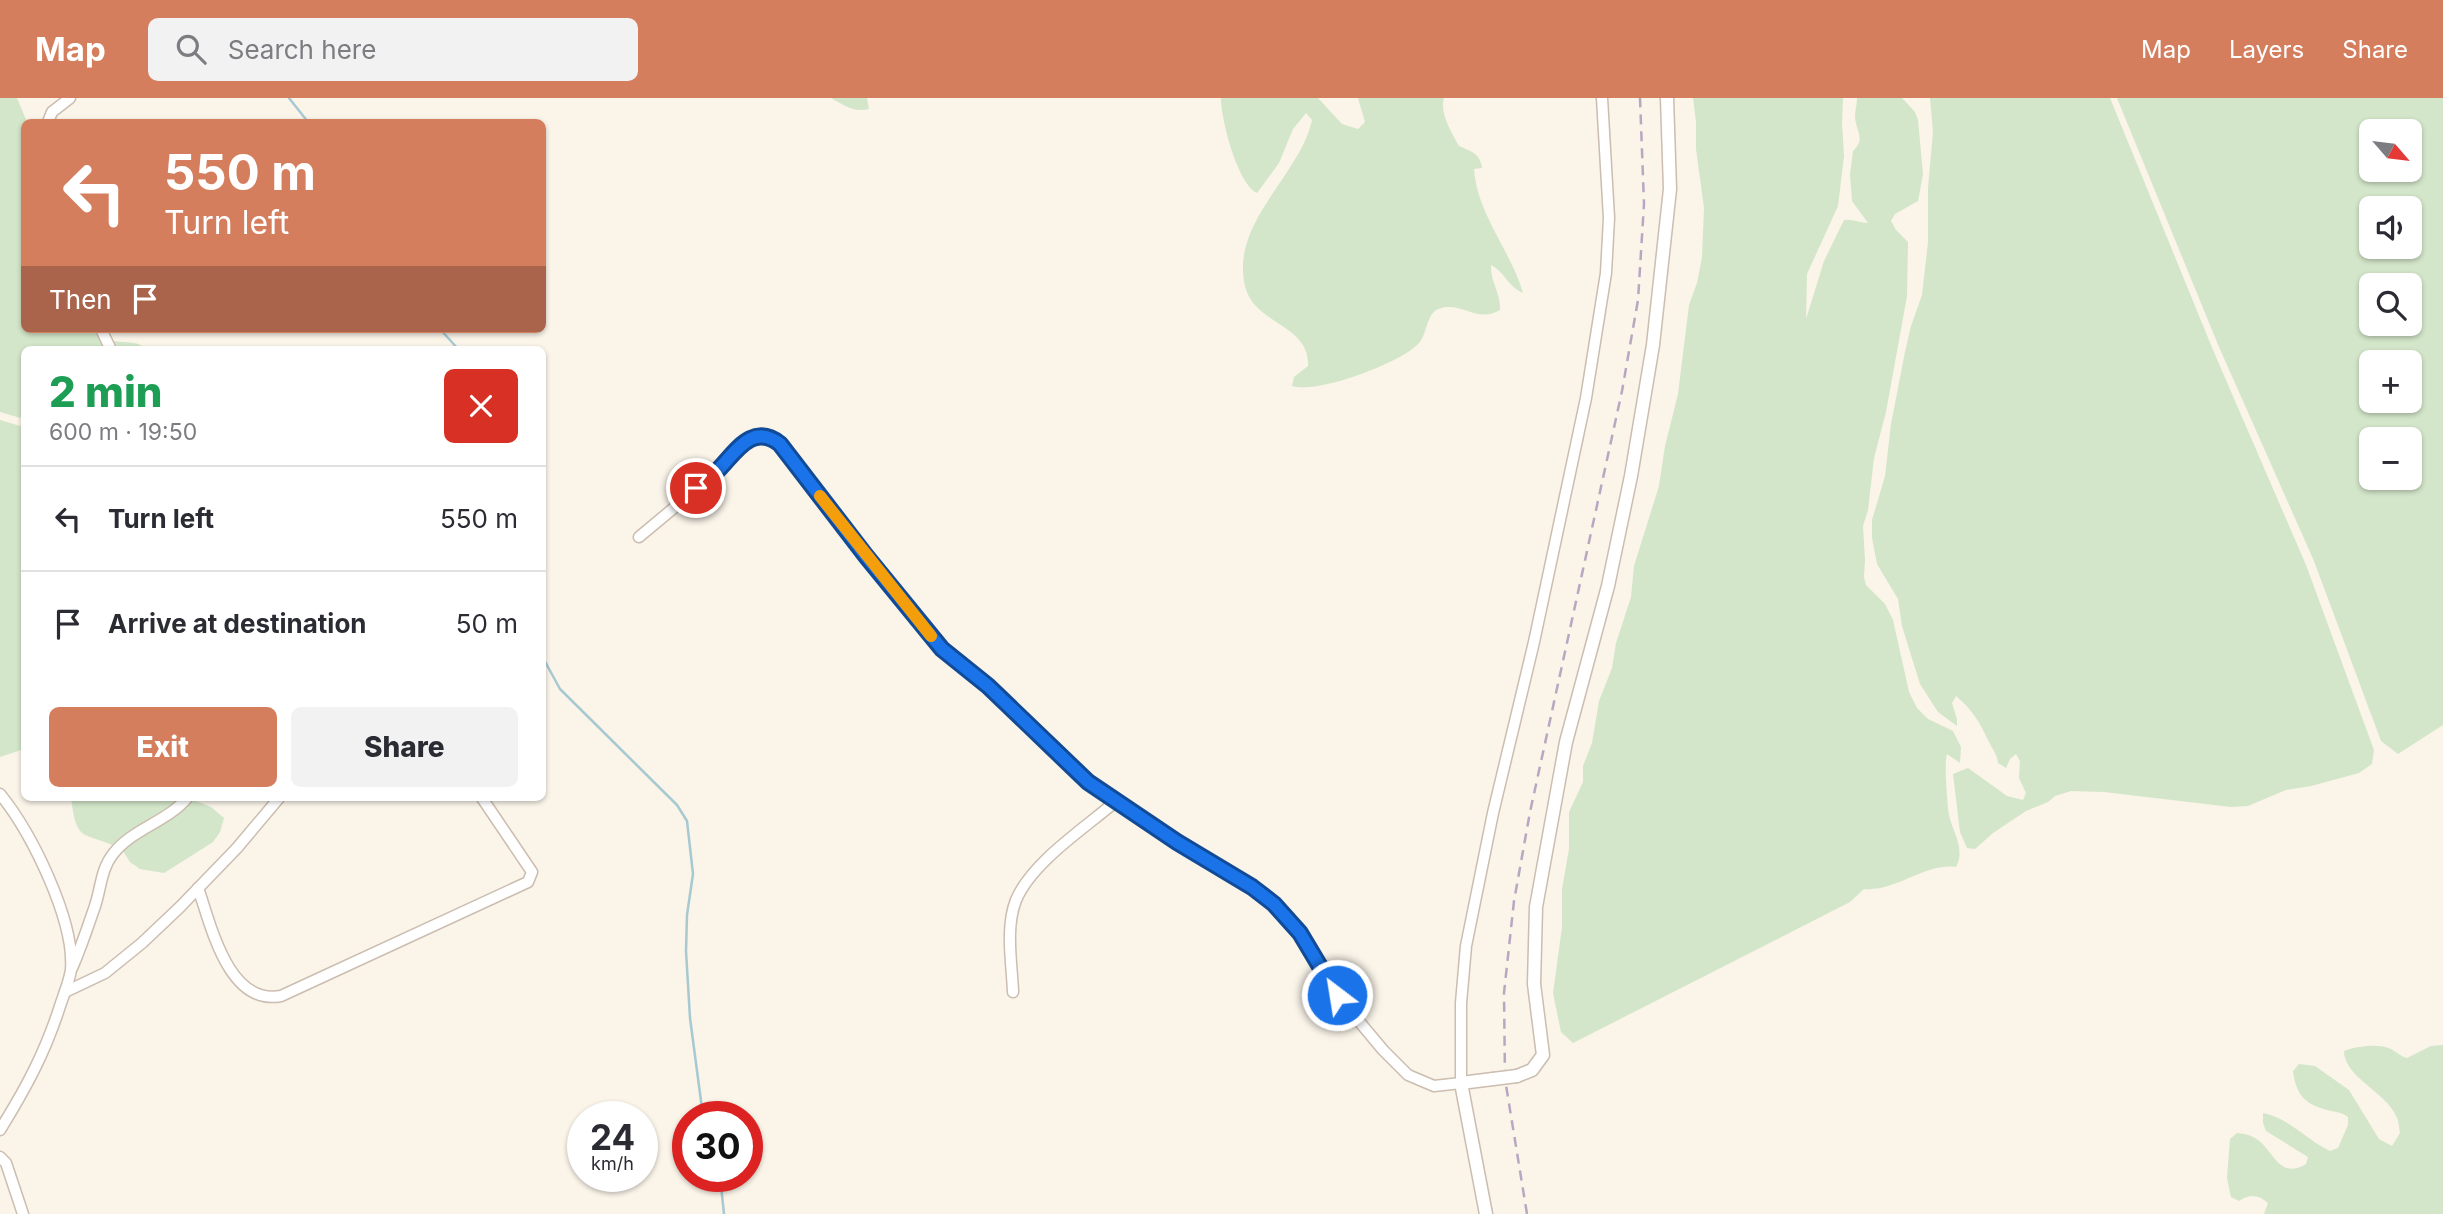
<!DOCTYPE html>
<html lang="en">
<head>
<meta charset="utf-8">
<style>
  body { margin:0; font-family:Inter,sans-serif; background:#f2f2f3; color:#2b2b33; height:100vh; display:flex; flex-direction:column; font-size:26px; white-space:nowrap }
  * { box-sizing:border-box; margin:0 }
  p { font-size:23px; color:#7c7c81 }
  .icon { flex:none; width:38px; height:38px; fill:none; stroke:currentColor; stroke-width:2; stroke-linecap:round; stroke-linejoin:round }
  .map { position:relative; flex:1; overflow:hidden }
  .details { position:absolute; left:21px; top:248px; width:525px; height:455px; display:flex; flex-direction:column; background:#fff; border-radius:10px; box-shadow:0 2px 5px #0004 }
  .details>* { flex:none }
  .top-card { position:absolute; left:21px; top:21px; width:525px; height:214px; border-radius:10px; box-shadow:0 2px 5px #0004; background:#d47e5e; color:#fff; overflow:hidden }
  .needle { width:46px; rotate:118deg }
  .buttons { position:absolute; left:2359px; top:21px; display:grid; gap:14px }
  .buttons a { display:grid; place-items:center; width:63px; height:63px; border-radius:10px; background:#fff; box-shadow:0 2px 5px #0004; font-size:35px }
  .speed { position:absolute; left:567px; top:1003px; display:flex; gap:14px; font-size:35px; font-weight:700; text-align:center }
  .speed>* { display:grid; place-content:center; width:91px; height:91px; border-radius:50%; background:#fff; box-shadow:0 2px 5px #0004; line-height:1 }
  .speed small { font-size:18px; font-weight:400 }
  .speed .limit { border:10px solid #d22; background:#fff; color:#111 }
  .pin { position:absolute; display:grid; place-items:center; width:60px; height:60px; color:#fff; margin:-30px; border:4px solid #fff; border-radius:50%; box-shadow:0 2px 7px #0007 }
  .me { position:absolute; width:77px; margin:-38px; rotate:329deg; stroke-linejoin:round; filter:drop-shadow(0 0 5px #0008) }
  .turn { display:flex; align-items:center; gap:24px; height:147px; padding:0 28px; font-size:32px }
  .turn .icon { width:91px; height:91px; stroke-width:2.5 }
  .turn b { display:block; font-size:49px; line-height:60px }
  .then { display:flex; align-items:center; height:66px; padding:0 28px; background:#0003; gap:14px; font-size:26px }
  .round { display:grid; place-items:center; flex:none; width:74px; height:74px; border-radius:10px; background:#f2f2f3 }
  .summary { display:flex; align-items:center; justify-content:space-between; height:119px; padding:0 28px }
  h1 { font-size:42px; font-weight:800; line-height:52px; color:#1e9e55 }
  .primary-button { display:flex; gap:14px; margin-top:auto; padding:14px 28px }
  .primary-button a { flex:1; height:80px; border-radius:10px; background:#d47e5e; color:#fff; font-size:28px; font-weight:800; line-height:80px; text-align:center }
  .primary-button a+a { background:#f2f2f3; color:#2b2b33 }
  ul { padding:0; list-style:none }
  li { display:flex; align-items:center; gap:21px; height:105px; padding:0 28px; border-top:2px solid #e1e1e2 }
  li div { flex:1 }
  li b { display:block; font-size:26px }
  li em { font-style:normal }
  header { display:flex; align-items:center; gap:42px; box-sizing:border-box; height:98px; padding:0 35px; background:#d47e5e; color:#fff }
  header strong { font-size:33px }
  nav { display:flex; gap:38px; margin-inline-start:auto; font-size:24px }
  .search { width:490px; height:63px; background:#f2f2f3; display:flex; align-items:center; gap:18px; box-sizing:border-box; padding:0 24px; border-radius:10px; color:#7c7c81; font-size:26px }
  .map>svg:first-child { display:block }
  .green { fill:#d3e6c9; fill-rule:evenodd }
  .lines { fill:none; stroke-linecap:round; stroke-linejoin:round }
  .stream { stroke:#a7c9d1; stroke-width:2.5 }
  .minor-casing { stroke:#cbbdb0; stroke-width:13 }
  .tertiary-casing { stroke:#cbbdb0; stroke-width:15 }
  .minor { stroke:#fff; stroke-width:10 }
  .tertiary { stroke:#fff; stroke-width:12 }
  .rail { stroke:#b7a8c2; stroke-width:2.5; stroke-dasharray:10 7; stroke-linecap:butt }
  .tertiary-bridge-casing { stroke:#cbbdb0; stroke-width:15; stroke-linecap:butt }
  .tertiary-bridge { stroke:#fff; stroke-width:12 }
  .route-casing { stroke:#114b97; stroke-width:18 }
  .route { stroke:#1a73e8; stroke-width:12 }
  .slow { stroke:#f59e0b; stroke-width:12 }
</style>
</head>
<body>
<header>
<strong>Map</strong>
<div class="search"><svg class="icon" aria-label="search" viewBox="0 0 24 24"><circle cx="10" cy="10" r="6"/><path d="M15 15l6 6"/></svg>Search here</div>
<nav><a>Map</a><a>Layers</a><a>Share</a></nav>
</header>
<div class="map">
<svg width="2443" height="1116" viewBox="0 0 2443 1116">
  <rect width="100%" height="100%" fill="#faf4e9"/>
  <!-- green -->
  <g class="green">
    <path d="M0 0H17L27 24H24V231H106L110 242C125 246 135 241 148 252H24V321L0 314Z"/>
    <path d="M831 0H867L869 11C854 15 844 7 831 0Z"/>
    <path d="M1221 0H1318L1342 26 1358 31 1365 24 1358 0H1444C1439 15 1452 35 1459 48 1472 54 1480 55 1482 70L1474 71C1477 116 1511 153 1523 195 1508 189 1505 174 1491 167 1490 183 1501 196 1500 212 1477 226 1461 202 1438 211 1425 217 1428 238 1417 247 1397 266 1318 296 1292 288L1294 279 1308 268C1310 226 1254 227 1245 188 1230 124 1300 78 1312 22L1306 15 1293 31 1279 65 1257 95C1237 85 1221 21 1221 0Z"/>
    <path d="M1693 0H1843L1842 25 1844 58 1838 108 1807 176 1806 221 1824 163 1844 122C1853 121 1859 125 1868 125L1852 103 1850 76 1853 53C1866 40 1856 34 1855 19 1855 13 1857 6 1857 0H1902L1915 14 1918 22 1923 76 1918 103 1895 116 1891 123 1896 132 1908 144 1907 198 1886 314 1874 360 1868 412 1863 428 1865 462 1864 479 1866 487 1885 506 1893 522 1909 594 1917 610 1928 621 1953 633 1961 649 1960 665 1947 656C1944 665 1947 699 1948 710 1949 730 1967 749 1956 769 1924 765 1896 794 1864 791L1850 804 1573 945 1561 934 1553 895 1562 829V791L1569 751V714L1583 684V668L1592 645 1599 603 1612 570 1616 545 1631 499 1634 468 1659 388 1665 348 1678 296 1689 207 1697 185 1702 159 1704 110 1696 51V24Z"/>
    <path d="M1930 0H2110L2213 252 2306 467 2374 652 2372 666 2359 675 2311 688 2286 692 2248 708 2231 709 2104 694 2071 693 2055 698 2048 704 2026 713 1993 735 1975 751 1967 750 1960 734 1953 676 1968 670 2007 698 2023 702 2026 695 2019 680 2020 663 2016 656 2010 661 2006 670 1998 665C1997 656 1993 652 1989 644 1980 625 1973 612 1956 598L1952 605 1957 621V628L1938 614 1920 586 1902 528 1898 501 1877 466 1872 440V422L1885 378 1891 326 1905 254 1911 228 1922 197 1928 144V90L1933 34Z"/>
    <path d="M2117 0H2443V627L2398 656 2381 643 2314 463 2219 249ZM2371 33H2410V72H2371ZM2410 110V149H2371V110ZM2410 187V226H2371V187ZM2371 264H2410V303H2371ZM2371 341H2410V380H2371Z"/>
    <path d="M0 322 24 329V651L0 659Z"/>
    <path d="M71 700H189L211 709 224 720 220 734 213 744 164 775 140 771 130 764 123 753 118 750C83 732 77 747 71 700Z"/>
    <path d="M2443 947V1116H2264L2268 1105C2258 1096 2250 1096 2239 1103L2231 1099 2227 1080 2230 1041 2237 1035C2244 1036 2252 1037 2258 1042 2274 1054 2280 1082 2306 1066L2308 1059 2266 1033 2263 1025V1015C2289 1020 2307 1042 2330 1053L2338 1050 2348 1027V1019C2341 1014 2335 1014 2327 1012 2304 1006 2296 996 2293 973L2299 966 2315 968 2349 992 2379 1041 2392 1048 2400 1035C2399 1030 2399 1023 2396 1018 2386 994 2344 979 2344 953 2356 948 2379 945 2391 951 2397 954 2400 958 2407 960L2431 948Z"/>
  </g>
  <g class="lines">
    <!-- stream -->
    <g class="stream">
      <path d="M289 0 308 24"/>
      <path d="M440 231 459 252"/>
      <path d="M542 558 560 591 677 707 687 723 693 776 687 817 686 853 690 920 703 1018"/>
      <path d="M720 1078 724 1116"/>
    </g>
    <!-- minor casing -->
    <g class="minor-casing">
      <g id="minor">
        <path d="M48 24 52 14 70 0"/>
        <path d="M101 231 111 252"/>
        <path d="M639 439 717 374 743 345 760 339 774 342 780 346 866 458 942 551 988 588 1078 675 1115 704"/>
        <path d="M0 696C31 734 75 822 71 872 69 884 64 896 60 908 45 955 26 990 0 1032"/>
        <path d="M198 790C211 827 228 908 281 898L528 784 532 774 482 700"/>
        <path d="M72 870C81 850 88 828 95 808 101 790 101 771 113 756 132 731 167 724 187 700"/>
        <path d="M65 894 105 875 142 845 180 809 237 750 279 700"/>
        <path d="M1013 894C1012 866 1005 830 1016 802 1032 764 1085 730 1115 704L1252 789 1274 806 1300 835 1337 897 1383 952 1408 977 1434 988 1461 985V905L1466 848 1493 715 1534 544 1586 300 1606 175 1609 120 1602 0"/>
        <path d="M0 1059 6 1065 23 1116"/>
      </g>
    </g>
    <!-- tertiary casing -->
    <g class="tertiary-casing">
      <g id="tertiary">
        <path d="M1517 978 1532 972 1543 957 1534 886 1536 809 1566 644 1608 488 1631 378 1653 247 1670 91 1667 0"/>
        <path d="M1486 1116 1461 985 1493 981"/>
      </g>
    </g>
    <!-- minor -->
    <use href="#minor" class="minor"/>
    <!-- tertiary -->
    <use href="#tertiary" class="tertiary"/>
    <!-- rail -->
    <path class="rail" d="M1527 1116 1505 981 1504 895 1514 803 1530 714 1622 293 1638 202 1644 106 1640 0"/>
    <!-- tertiary-bridge casing -->
    <g class="tertiary-bridge-casing">
      <path id="tertiary-bridge" d="M1493 981 1517 978"/>
    </g>
    <!-- tertiary-bridge -->
    <use href="#tertiary-bridge" class="tertiary-bridge"/>
  </g>
  <g class="lines">
    <!-- route casing -->
    <g class="route-casing">
      <path id="route" d="M696 390C703 384 711 379 718 372 735 355 752 324 780 346L866 458 942 551 988 588 1088 684 1177 744 1252 789 1274 806 1300 835 1337 897"/>
    </g>
    <!-- route -->
    <use href="#route" class="route"/>
    <!-- slow -->
    <path class="slow" d="M820 398 931 538"/>
  </g>
</svg>
<div class="buttons">
<a><svg class="needle" viewBox="-14 -14 28 28"><path d="M0-13l5 13h-10z" fill="#e53935"/><path d="M0 13l5-13h-10z" fill="#7c7c81"/></svg></a>
<a><svg class="icon" aria-label="sound" viewBox="0 0 24 24"><path d="M4 9h4l5-4v14l-5-4H4zM17 9q2 3 0 6"/></svg></a>
<a><svg class="icon" aria-label="search" viewBox="0 0 24 24"><circle cx="10" cy="10" r="6"/><path d="M15 15l6 6"/></svg></a>
<a>+</a>
<a>−</a>
</div>
<div class="speed"><div>24<small>km/h</small></div><div class="limit">30</div></div>
<div class="pin" style="left:696px;top:390px;background:#d93025"><svg class="icon" aria-label="arrive" viewBox="0 0 24 24"><path d="M6 21V4h12l-3 4 3 4H6"/></svg></div>
<svg class="me" style="left:1337px;top:897px" viewBox="-20 -20 40 40"><circle r="17" fill="#1a73e8" stroke="#fff" stroke-width="3"/><path d="M0-11L8 9 0 5-8 9z" fill="#fff"/></svg>
<div class="top-card">
<div class="turn"><svg class="icon" aria-label="left" viewBox="0 0 24 24"><path d="M17 20v-9H6M10 6l-5 5 5 5"/></svg><div><b>550 m</b>Turn left</div></div>
<div class="then">Then<svg class="icon" aria-label="arrive" viewBox="0 0 24 24"><path d="M6 21V4h12l-3 4 3 4H6"/></svg></div>
</div>
<section class="details">
<div class="summary"><div><h1>2 min</h1><p>600 m · 19:50</p></div><a class="round" style="background:#d93025;color:#fff"><svg class="icon" aria-label="close" viewBox="0 0 24 24"><path d="M6 6l12 12M18 6L6 18"/></svg></a></div>
<ul>
<li><svg class="icon" aria-label="left" viewBox="0 0 24 24"><path d="M17 20v-9H6M10 6l-5 5 5 5"/></svg><div><b>Turn left</b></div><em>550 m</em></li>
<li><svg class="icon" aria-label="arrive" viewBox="0 0 24 24"><path d="M6 21V4h12l-3 4 3 4H6"/></svg><div><b>Arrive at destination</b></div><em>50 m</em></li>
</ul>
<div class="primary-button"><a>Exit</a><a>Share</a></div>
</section>
</div>
</body>
</html>
